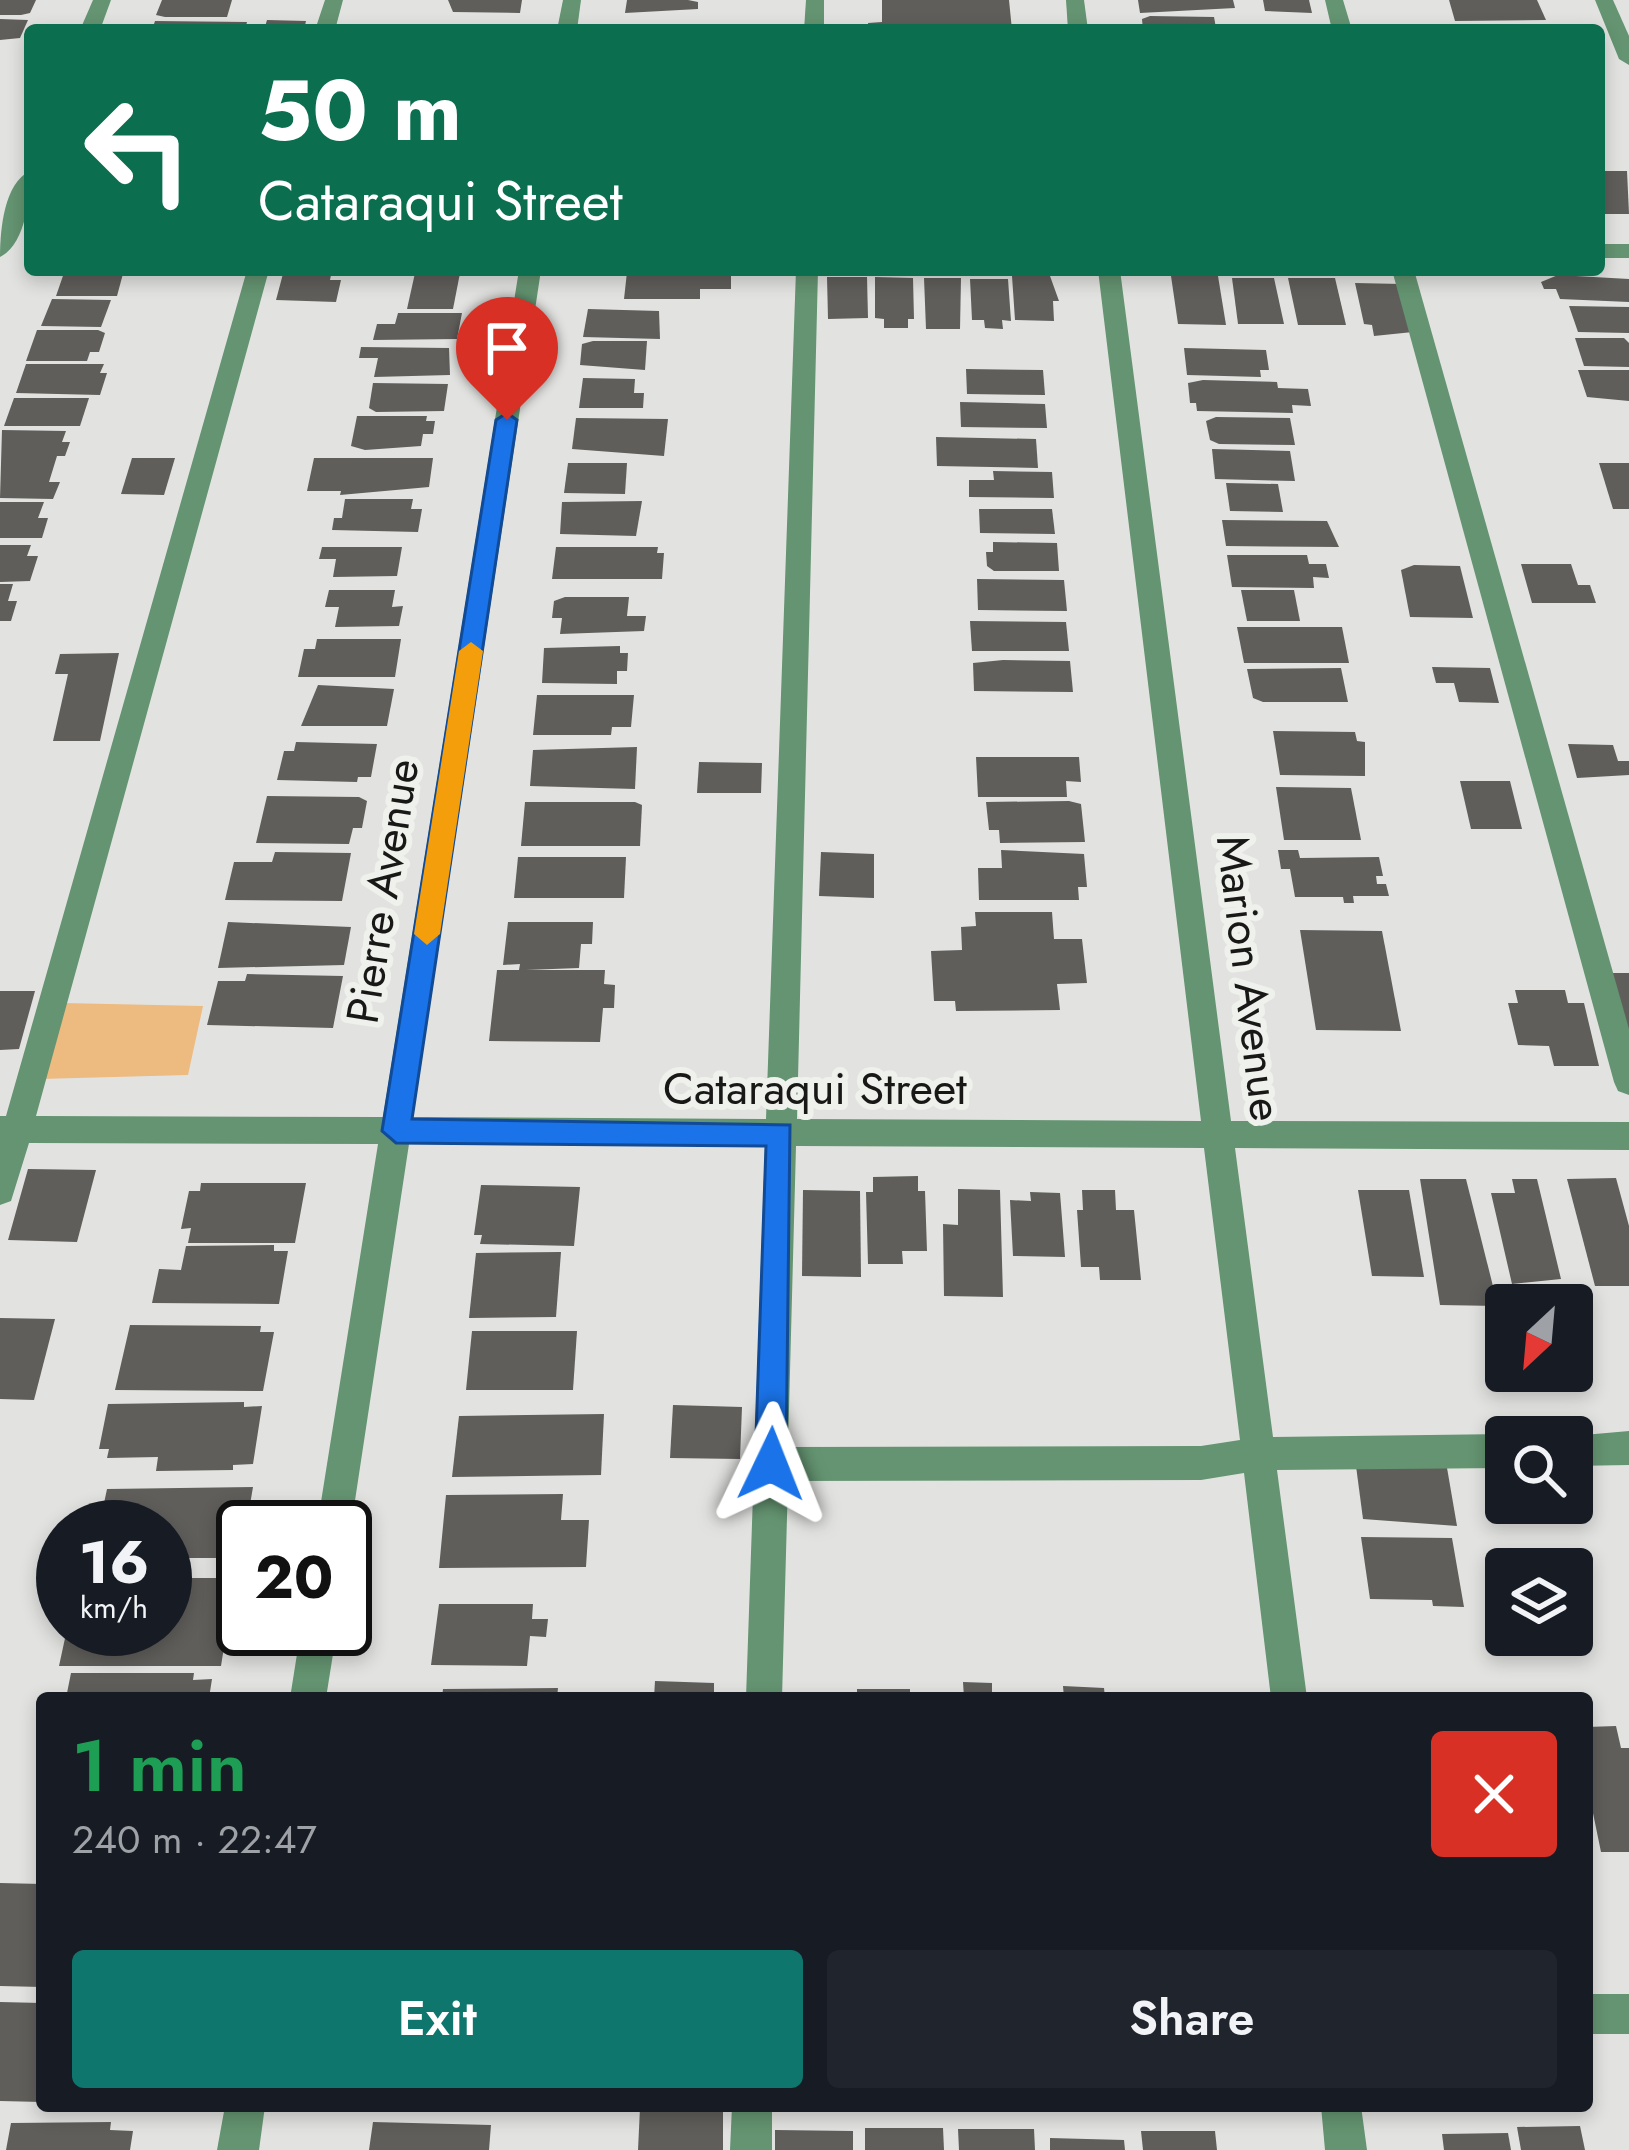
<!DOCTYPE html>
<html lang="en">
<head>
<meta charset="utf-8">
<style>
  body { margin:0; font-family:Jost,sans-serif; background:#20242c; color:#f1f3f6; height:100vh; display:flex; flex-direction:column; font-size:45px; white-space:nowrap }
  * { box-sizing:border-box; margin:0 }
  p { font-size:39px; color:#9ea1a6 }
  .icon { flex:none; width:66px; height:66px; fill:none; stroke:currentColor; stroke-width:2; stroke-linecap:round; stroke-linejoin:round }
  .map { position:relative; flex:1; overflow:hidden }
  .drawer { position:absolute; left:36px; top:1692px; width:1557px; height:420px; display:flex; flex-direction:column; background:#171b24; border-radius:12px; box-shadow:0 6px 18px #0003 }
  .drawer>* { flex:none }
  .hud { position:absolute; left:24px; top:24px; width:1581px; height:252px; border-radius:12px; box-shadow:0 6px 18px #0003; background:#0b6e4f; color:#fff; overflow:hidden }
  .needle { width:78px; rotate:206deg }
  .fabs { position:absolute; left:1485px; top:1284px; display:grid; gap:24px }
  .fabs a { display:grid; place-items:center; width:108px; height:108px; border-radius:12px; background:#171b24; box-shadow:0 6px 18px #0003; font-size:60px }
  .speed { position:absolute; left:36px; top:1500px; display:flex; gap:24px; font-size:60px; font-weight:700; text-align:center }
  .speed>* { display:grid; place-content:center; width:156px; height:156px; border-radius:50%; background:#171b24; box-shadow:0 6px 18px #0003; line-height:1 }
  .speed small { font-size:30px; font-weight:400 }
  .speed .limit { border:6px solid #111; border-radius:18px; background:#fff; color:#111 }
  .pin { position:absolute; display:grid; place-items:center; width:102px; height:102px; color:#fff; margin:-123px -51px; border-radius:50% 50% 50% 0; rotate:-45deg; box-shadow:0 0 12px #0007 }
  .pin .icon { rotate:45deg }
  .me { position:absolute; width:132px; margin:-66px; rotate:2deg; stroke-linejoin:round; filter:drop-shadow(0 0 9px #0008) }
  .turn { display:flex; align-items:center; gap:42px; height:252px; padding:0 36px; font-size:54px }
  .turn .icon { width:156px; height:156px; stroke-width:2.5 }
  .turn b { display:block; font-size:84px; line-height:102px }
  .round { display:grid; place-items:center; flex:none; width:126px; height:126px; border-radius:12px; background:#20242c }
  .headline { display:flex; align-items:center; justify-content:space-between; height:204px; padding:0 36px }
  h1 { font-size:72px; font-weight:600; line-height:90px; color:#1e9e55 }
  .button { display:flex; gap:24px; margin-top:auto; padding:24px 36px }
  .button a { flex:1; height:138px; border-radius:12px; background:#0f766e; color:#fff; font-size:48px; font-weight:600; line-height:138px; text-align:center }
  .button a+a { background:#20242c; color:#f1f3f6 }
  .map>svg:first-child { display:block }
  .green { fill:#edba80 }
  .building { fill:#5f5e5b }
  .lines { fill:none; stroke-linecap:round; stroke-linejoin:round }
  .minor { fill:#649471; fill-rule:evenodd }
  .route { fill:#1a73e8; stroke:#114b97; stroke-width:3 }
  .slow { fill:#f59e0b }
  .labels { text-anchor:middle; stroke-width:12; stroke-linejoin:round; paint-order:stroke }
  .street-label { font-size:45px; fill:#181817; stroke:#eff1ed }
</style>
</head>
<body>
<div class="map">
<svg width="1629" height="2150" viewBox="0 0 1629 2150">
  <rect width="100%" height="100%" fill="#e2e3e0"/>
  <!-- green -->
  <path class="green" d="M62 1003 203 1006 188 1075 40 1079Z"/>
  <!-- building -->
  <g class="building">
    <path d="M0 0H36L30 13 21 15H0Z"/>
    <path d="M162 0H232L227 17H165L156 15Z"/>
    <path d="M448 0H522L520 13 453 12Z"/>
    <path d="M627 0H688L698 2V9L625 13Z"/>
    <path d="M882 0H1009L1012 30H869L868 23 882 22Z"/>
    <path d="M1138 0H1233L1235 8 1140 13Z"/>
    <path d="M1263 0H1309L1312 13 1265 11Z"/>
    <path d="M1449 0H1537L1546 20 1455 21Z"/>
    <path d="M1150 16 1214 17 1216 28 1143 30 1142 19Z"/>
    <path d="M0 19 28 20 20 38 0 40Z"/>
    <path d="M267 20 306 21 304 30H264Z"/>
    <path d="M155 21 247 22 245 30H152Z"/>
    <path d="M451 24H516L515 30H450Z"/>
    <path d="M1559 25 1561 30H1457V26Z"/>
    <path d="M1599 171H1627L1629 214H1599Z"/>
    <path d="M65 270H124L117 296H56Z"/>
    <path d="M284 270H332L330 280H341L336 302 276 300Z"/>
    <path d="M627 272 731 273V289H700V299H624Z"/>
    <path d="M415 273H460L453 309H407Z"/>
    <path d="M1558 275 1629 279V302L1560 299 1556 289H1544L1541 282Z"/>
    <path d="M1012 276H1050L1059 301H1053L1054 321 1015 320Z"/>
    <path d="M1171 276H1218L1226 325 1178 324Z"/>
    <path d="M827 277H867L868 318 828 319Z"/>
    <path d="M875 277 913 278 914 319H908V328H884V319L875 318Z"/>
    <path d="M924 278H961L960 329H926Z"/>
    <path d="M1232 278H1274L1284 324H1238Z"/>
    <path d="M1288 278H1335L1346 325H1298Z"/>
    <path d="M970 279H1008L1011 321 1002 320 1003 329 985 328 984 320H972Z"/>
    <path d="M1355 283 1402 284 1413 332 1374 336 1372 325 1364 324Z"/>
    <path d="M52 299 111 300 101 327 41 326Z"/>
    <path d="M1569 306 1629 307V333L1578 332Z"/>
    <path d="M588 309 659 311 660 339 583 337Z"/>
    <path d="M398 313H462L457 339 373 340 377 324H395Z"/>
    <path d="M37 330H98L105 333 99 352H90L87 361H26Z"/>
    <path d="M1575 338H1624L1629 343V367L1584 366Z"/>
    <path d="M593 341H647L645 370 580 365 582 344Z"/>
    <path d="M361 347 449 348 450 375 374 377 378 358H359Z"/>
    <path d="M1184 348 1266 350 1269 370H1260L1261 377 1187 375Z"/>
    <path d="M26 364H104L100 373H107L100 395 16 393Z"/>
    <path d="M966 369 1043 370 1045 395 967 394Z"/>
    <path d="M1578 370H1629V401L1587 397Z"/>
    <path d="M583 378 635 379 634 393H644L643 408H579Z"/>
    <path d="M1203 380 1277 382 1278 388 1308 389 1311 406 1292 405 1293 413 1197 411 1196 403H1190L1188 383Z"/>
    <path d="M373 383 448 384 444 411 376 412 369 408Z"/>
    <path d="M14 398H89L80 426H4Z"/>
    <path d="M960 402 1045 404 1047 428 961 427Z"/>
    <path d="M357 416H427L426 421H435L433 434H423L421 446 365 450 351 446Z"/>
    <path d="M1216 417 1290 418 1295 445 1219 444 1210 440 1206 421Z"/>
    <path d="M576 418 668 419 664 456 572 449Z"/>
    <path d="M2 430 66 431 62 442H70L65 456H57L49 482H60L53 499 0 498Z"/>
    <path d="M936 437 1036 439 1038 468 937 466Z"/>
    <path d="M1212 449 1290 451 1295 481 1215 479Z"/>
    <path d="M132 458H175L164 495 121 494Z"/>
    <path d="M314 458H433L429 487 340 495 341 491H307Z"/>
    <path d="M568 463H627L625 494 564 493Z"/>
    <path d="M1599 463H1629V509H1613Z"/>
    <path d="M993 471 1052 472 1054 498 969 497V480H994Z"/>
    <path d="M1226 483 1278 484 1283 512 1230 511Z"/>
    <path d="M345 499H413L411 509H422L418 532 332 530 334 518H342Z"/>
    <path d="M642 501 636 536 560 534 562 502Z"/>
    <path d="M0 502H44L38 518H48L42 538H0Z"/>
    <path d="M979 509H1052L1055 534 980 533Z"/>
    <path d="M1222 520 1327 521 1339 547 1226 546Z"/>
    <path d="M993 542 1057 543 1059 571H994L987 566 986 552H993Z"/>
    <path d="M0 545H31L27 556H38L30 581 0 582Z"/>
    <path d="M322 547H402L397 576 333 577 336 559H319Z"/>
    <path d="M556 547H658L657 553H664L662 579H552Z"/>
    <path d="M1227 555H1307L1309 564H1326L1329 578 1313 577 1314 588 1232 587Z"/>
    <path d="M1521 564H1571L1578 585H1590L1596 603H1532Z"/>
    <path d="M1414 565 1460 566 1473 618 1410 617 1401 570Z"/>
    <path d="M977 579 1064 580 1067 611 978 610Z"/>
    <path d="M0 584H13L8 601H17L11 621H0Z"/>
    <path d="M329 590H395L392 607 403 606 399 626 335 627 339 607H325Z"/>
    <path d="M1241 590H1294L1300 621H1247Z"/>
    <path d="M565 597H629L627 616H646L644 631 560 634 562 618H552L554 601Z"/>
    <path d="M970 621 1066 622 1069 651H972Z"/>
    <path d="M1237 627H1342L1349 663H1244Z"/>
    <path d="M317 639H401L395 677H298L304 649H315Z"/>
    <path d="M620 646V653H628L627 671H617V684L542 683 544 648Z"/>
    <path d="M119 653 100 741H53L68 674H55L60 654Z"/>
    <path d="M1003 660 1070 661 1073 692 974 691 973 663Z"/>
    <path d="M1432 667 1490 668 1499 703 1459 702 1454 683H1436Z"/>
    <path d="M1341 668 1348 702H1263L1253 698 1247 669Z"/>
    <path d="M318 685 394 689 387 726H301Z"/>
    <path d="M537 695H634L631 727H612L611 735H533Z"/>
    <path d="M1273 731 1355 732 1357 741 1365 742V776L1280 775Z"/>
    <path d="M296 742 377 744 371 777H358L357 782 277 780 284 751H294Z"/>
    <path d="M1568 744 1613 745 1618 761H1629V775L1577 778Z"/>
    <path d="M637 747 635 789 530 786 533 750Z"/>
    <path d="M976 757H1079L1081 782 1066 781 1067 797H978Z"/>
    <path d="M699 762 762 763 761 793H697Z"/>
    <path d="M1460 781H1510L1522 829H1471Z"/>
    <path d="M1276 787 1351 788 1361 840H1284Z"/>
    <path d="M267 796 359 797 367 801 362 828H353L349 844 256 843Z"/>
    <path d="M1069 801 1081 804 1085 842 1000 843 999 830H989L986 802Z"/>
    <path d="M525 802H635L642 805 640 846H521Z"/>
    <path d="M1001 850 1084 854 1087 887H1078L1079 900H979L978 868H1002Z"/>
    <path d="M1278 850H1298L1300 858 1379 857 1383 876H1376L1377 884H1386L1389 896H1353L1354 903H1344L1343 897H1295L1290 869H1281Z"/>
    <path d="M275 852 351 853 342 901 225 900 234 862H272Z"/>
    <path d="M821 852 874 854V898L819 896Z"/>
    <path d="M518 857H626L624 898H514Z"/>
    <path d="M975 912H1052L1054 939H1082L1087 983 1057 984 1060 1010 956 1011 955 1001H934L931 951 962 950 961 927 976 926Z"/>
    <path d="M228 922 351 927 344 965 218 968Z"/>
    <path d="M508 922H593L592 944H581L579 968 526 970H605L604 984 615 985 614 1008H603L600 1042 489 1041 497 970H519L520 964 503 965Z"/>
    <path d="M1300 930 1382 931 1401 1031 1316 1030Z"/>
    <path d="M1608 973H1629V1040Z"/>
    <path d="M247 974 343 976 333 1028 207 1025 218 981H245Z"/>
    <path d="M1515 990H1565L1568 1003H1584L1599 1066H1554L1549 1046 1518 1045 1508 1003H1518Z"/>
    <path d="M0 991H35L19 1049 0 1050Z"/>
    <path d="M28 1169 96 1170 77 1242 8 1240Z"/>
    <path d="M918 1176V1191H925L927 1251H902L903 1264H868L866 1192H873V1177Z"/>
    <path d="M1616 1178 1629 1226V1286H1595L1567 1179Z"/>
    <path d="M1420 1179H1466L1498 1306 1440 1305Z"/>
    <path d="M1512 1179H1537L1561 1279 1512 1284 1491 1193H1515Z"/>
    <path d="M201 1183H306L295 1243H188L191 1228 181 1229 189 1191H200Z"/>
    <path d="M481 1185 580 1187 574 1246 480 1244 482 1235H474Z"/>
    <path d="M958 1189 1000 1190 1003 1297 944 1296 943 1224 958 1225Z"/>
    <path d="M803 1190 860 1191 861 1277 802 1276Z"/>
    <path d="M1082 1190H1115L1116 1210H1134L1141 1280H1100L1099 1267H1081L1077 1210H1083Z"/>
    <path d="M1358 1190H1409L1424 1277 1372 1276Z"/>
    <path d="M1030 1192 1060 1193 1065 1257 1013 1256 1010 1200 1031 1201Z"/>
    <path d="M274 1245V1251H288L279 1304 152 1303 159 1269 181 1270 186 1246Z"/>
    <path d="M561 1252 556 1317 469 1318 476 1253Z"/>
    <path d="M0 1318 55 1319 34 1400 0 1399Z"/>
    <path d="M130 1325 261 1326 260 1332H274L263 1391 115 1390Z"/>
    <path d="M472 1331H577L573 1390H466Z"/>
    <path d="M244 1402V1407L262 1406 253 1464 233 1465V1470L156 1471 158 1457 107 1458 109 1449H99L108 1404Z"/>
    <path d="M673 1405 742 1407 740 1459 670 1458Z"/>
    <path d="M604 1414 601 1475 452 1477 459 1416Z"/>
    <path d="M1446 1462 1457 1526 1363 1519 1356 1466Z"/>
    <path d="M253 1487 241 1558H165V1527H99L107 1489Z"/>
    <path d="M563 1494 561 1520H589L586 1567 439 1568 446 1495Z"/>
    <path d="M1361 1537 1452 1538 1464 1607 1433 1606 1432 1600 1370 1599Z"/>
    <path d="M165 1578H235L221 1666H59L67 1629H165Z"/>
    <path d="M439 1604H533L532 1619H548L546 1637 530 1636 527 1666 431 1665Z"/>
    <path d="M71 1673H194L193 1680 212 1679 209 1698H66Z"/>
    <path d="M655 1681 714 1683V1698H654Z"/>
    <path d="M963 1682 992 1683V1698H964Z"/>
    <path d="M1063 1686 1104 1688 1105 1698H1064Z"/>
    <path d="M558 1688 557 1698H442L443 1689Z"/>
    <rect x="857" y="1689" width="53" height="9"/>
    <path d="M1616 1726 1621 1748H1629V1852H1601L1587 1784V1727Z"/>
    <path d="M0 1883 42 1884V1987L0 1986Z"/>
    <path d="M0 2002 42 2003V2102L0 2101Z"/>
    <path d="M640 2108 723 2109V2150H638Z"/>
    <path d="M111 2122 110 2130 133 2131 130 2150H6L11 2123Z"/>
    <path d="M373 2122 491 2125 489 2150H369Z"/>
    <path d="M1580 2126 1585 2150H1521L1517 2127Z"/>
    <path d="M865 2128H943L944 2150H865Z"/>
    <path d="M958 2129H1034L1035 2150H959Z"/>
    <path d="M775 2130 853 2131V2150H775Z"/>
    <path d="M1141 2131H1215L1217 2150H1143Z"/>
    <path d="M1508 2133 1511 2150H1444L1442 2134Z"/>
    <path d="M1050 2138 1124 2140 1125 2150H1050Z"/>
  </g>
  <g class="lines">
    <!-- minor -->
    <g class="minor">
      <path d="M93 0H111L100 30H80Z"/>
      <path d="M325 0H343L335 30H315Z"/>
      <path d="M563 0H581L577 30H557Z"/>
      <path d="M806 0H824V30H804Z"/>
      <path d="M1066 0H1084L1088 30H1068Z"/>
      <path d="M1325 0H1343L1352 30H1332Z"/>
      <path d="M1595 0H1613L1629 36V65L1619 59Z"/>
      <path d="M30 171C30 197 26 244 0 257 0 230 4 183 30 171Z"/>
      <rect x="1599" y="244" width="30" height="14"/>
      <path d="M247 270H269L36 1116 383 1117 519 270H541L413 1117 766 1119 796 270H818L797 1119 1201 1121 1098 270H1120L1231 1121 1629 1122V1150L1235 1148 1273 1437 1506 1434 1512 1437H1506V1468L1277 1470 1307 1698H1271L1244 1473 1201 1480 788 1481 782 1698H746L765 1146 409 1144 351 1527 345 1540V1527H317L378 1144 29 1143 11 1201 0 1205V1116H6ZM796 1146 1204 1148 1240 1440 1201 1446 788 1447Z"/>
      <path d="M1392 270H1414L1629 1029V1095L1618 1091 1614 1082Z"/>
      <path d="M1629 1431V1465L1572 1466V1437H1561Z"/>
      <path d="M301 1629H337L326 1698H290Z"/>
      <rect x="1587" y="1994" width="42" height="40"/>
      <path d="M225 2106H265L259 2150H217Z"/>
      <path d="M732 2106H772V2150H730Z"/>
      <path d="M1321 2106H1361L1367 2150H1325Z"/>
    </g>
  </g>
  <!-- route -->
  <path class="route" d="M507 413 517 420 412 1119 790 1125 786 1464 782 1475 771 1479 760 1475 755 1464 766 1146 396 1143 382 1131 496 420Z"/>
  <!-- slow -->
  <path class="slow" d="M471 642 483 651 440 934 427 945 414 934 459 651Z"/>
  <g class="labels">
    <!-- street labels -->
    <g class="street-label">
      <text transform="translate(382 891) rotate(-81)" y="16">Pierre Avenue</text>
      <text transform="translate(1250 978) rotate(83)" y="16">Marion Avenue</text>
      <text x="815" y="1104">Cataraqui Street</text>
    </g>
  </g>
</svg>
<div class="fabs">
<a><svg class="needle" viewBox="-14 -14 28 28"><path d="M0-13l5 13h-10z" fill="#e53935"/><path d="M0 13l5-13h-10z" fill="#9ea1a6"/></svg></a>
<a><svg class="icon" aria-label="search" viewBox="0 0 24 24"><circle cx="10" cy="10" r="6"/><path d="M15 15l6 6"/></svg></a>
<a><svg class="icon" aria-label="layers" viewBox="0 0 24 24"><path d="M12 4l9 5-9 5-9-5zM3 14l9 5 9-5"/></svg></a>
</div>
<div class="speed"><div>16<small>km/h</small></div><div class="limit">20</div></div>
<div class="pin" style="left:507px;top:420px;background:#d93025"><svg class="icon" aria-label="arrive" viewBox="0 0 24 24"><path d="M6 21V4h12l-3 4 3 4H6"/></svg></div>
<svg class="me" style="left:771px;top:1464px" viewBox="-20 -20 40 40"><path d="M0-17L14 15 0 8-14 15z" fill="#1a73e8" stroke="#fff" stroke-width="4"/></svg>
<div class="hud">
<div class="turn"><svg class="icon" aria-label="left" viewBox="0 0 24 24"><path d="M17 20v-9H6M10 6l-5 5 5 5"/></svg><div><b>50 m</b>Cataraqui Street</div></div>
</div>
<section class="drawer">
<div class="headline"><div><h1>1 min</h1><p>240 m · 22:47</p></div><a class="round" style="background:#d93025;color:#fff"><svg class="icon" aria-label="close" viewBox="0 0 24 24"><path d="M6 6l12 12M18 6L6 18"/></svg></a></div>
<div class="button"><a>Exit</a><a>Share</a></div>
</section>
</div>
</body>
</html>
